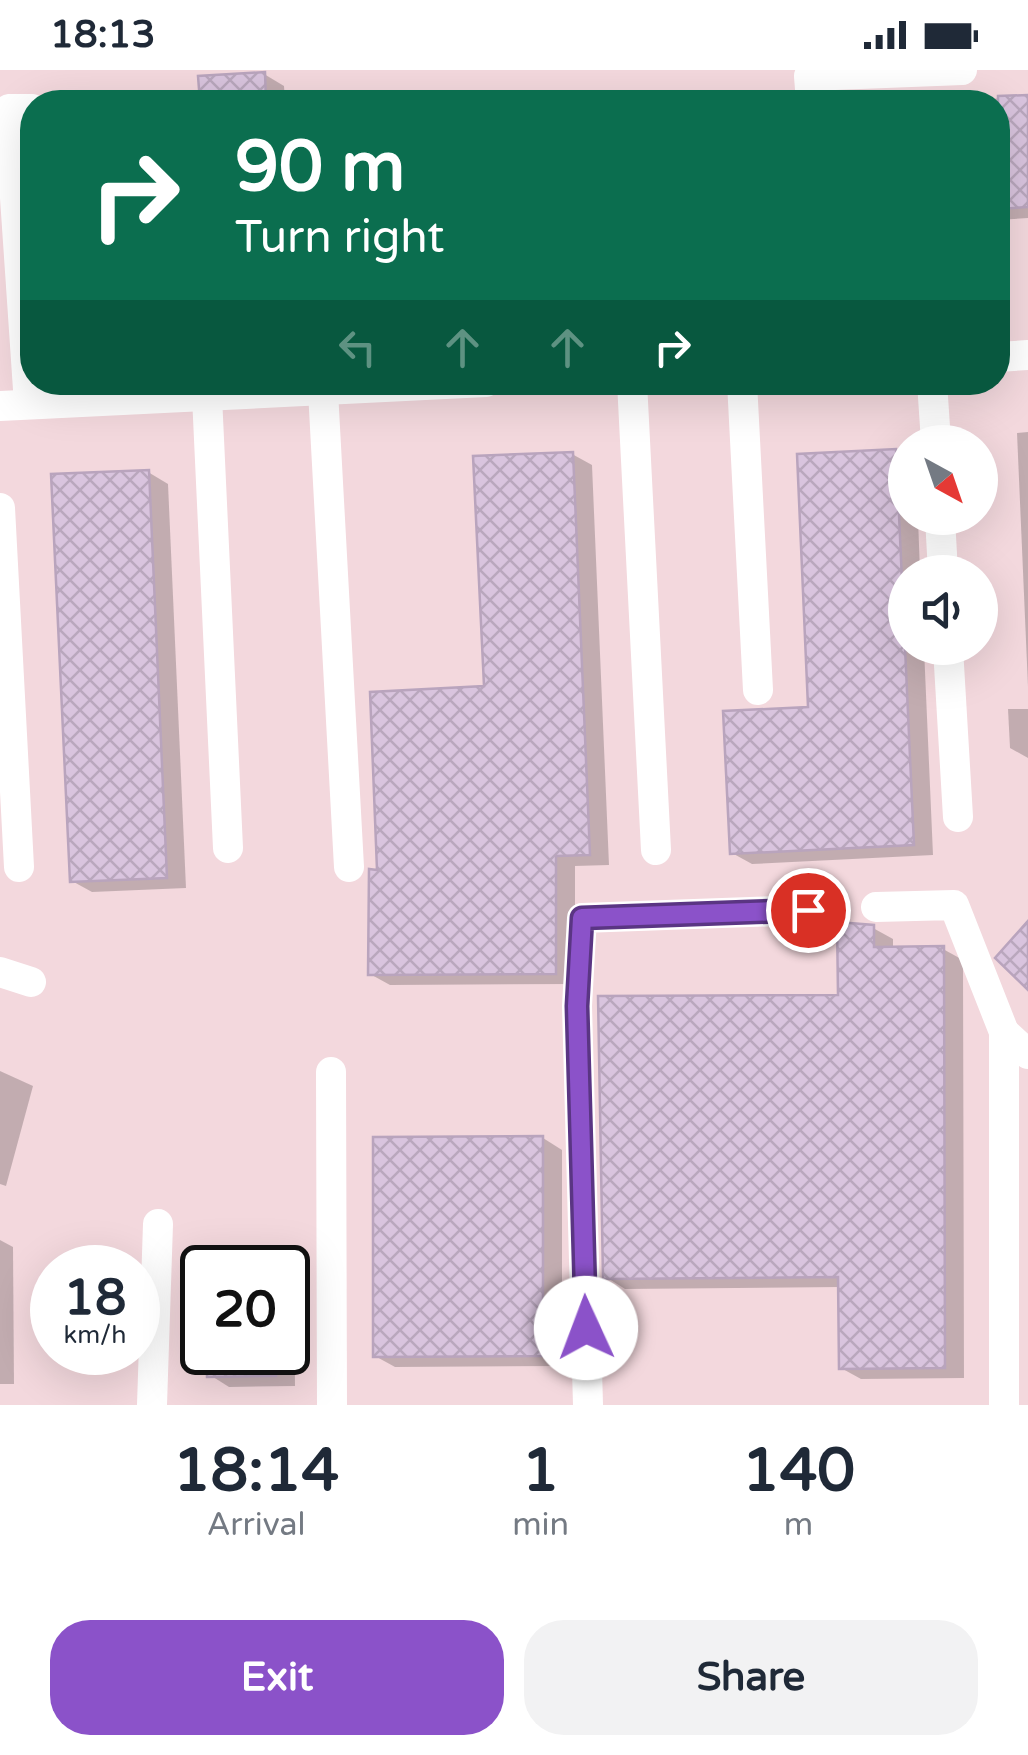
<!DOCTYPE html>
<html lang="en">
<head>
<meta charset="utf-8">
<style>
  body { margin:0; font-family:"Varela Round",sans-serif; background:#f2f2f3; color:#1f2937; height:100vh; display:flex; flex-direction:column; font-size:38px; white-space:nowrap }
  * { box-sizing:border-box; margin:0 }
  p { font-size:32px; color:#747a83 }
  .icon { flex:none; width:55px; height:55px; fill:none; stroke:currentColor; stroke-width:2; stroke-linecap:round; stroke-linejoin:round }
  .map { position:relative; height:1335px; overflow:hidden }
  .drawer { display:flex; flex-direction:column; background:#fff; flex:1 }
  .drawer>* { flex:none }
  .top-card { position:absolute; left:20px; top:20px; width:990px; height:305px; border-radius:40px; box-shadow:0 10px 40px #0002; background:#0b6e4f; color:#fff; overflow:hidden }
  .needle { width:65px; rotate:140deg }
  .tools { position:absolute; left:888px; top:355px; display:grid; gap:20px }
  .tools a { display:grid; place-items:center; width:110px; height:110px; border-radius:50%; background:#fff; box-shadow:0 10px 40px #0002; font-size:50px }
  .speed { position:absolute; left:30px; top:1175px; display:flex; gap:20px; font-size:50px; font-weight:700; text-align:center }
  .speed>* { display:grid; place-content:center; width:130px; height:130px; border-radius:50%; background:#fff; box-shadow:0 10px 40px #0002; line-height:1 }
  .speed small { font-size:25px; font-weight:400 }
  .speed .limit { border:5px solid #111; border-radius:15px; background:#fff; color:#111 }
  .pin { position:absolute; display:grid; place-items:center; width:85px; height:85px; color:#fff; margin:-42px; border:5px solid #fff; border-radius:50%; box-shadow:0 2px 10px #0007 }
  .me { position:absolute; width:110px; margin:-55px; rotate:358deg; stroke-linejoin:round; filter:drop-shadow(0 0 8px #0008) }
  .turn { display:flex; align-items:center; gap:35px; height:210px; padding:0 50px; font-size:45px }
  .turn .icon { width:130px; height:130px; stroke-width:2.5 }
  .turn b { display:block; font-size:70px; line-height:85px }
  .lanes { display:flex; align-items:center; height:95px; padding:0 50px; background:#0003; justify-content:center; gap:50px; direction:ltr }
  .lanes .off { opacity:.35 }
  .eta { display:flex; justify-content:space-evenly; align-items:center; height:170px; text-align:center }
  .eta b { font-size:60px; font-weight:800; line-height:70px }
  .button { display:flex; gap:20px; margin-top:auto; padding:20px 50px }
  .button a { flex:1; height:115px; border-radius:40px; background:#8b52c9; color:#fff; font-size:40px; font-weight:800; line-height:115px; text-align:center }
  .button a+a { background:#f2f2f3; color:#1f2937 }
  .status { display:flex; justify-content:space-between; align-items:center; height:70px; padding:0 50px; background:#fff; direction:ltr }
  .status svg { height:28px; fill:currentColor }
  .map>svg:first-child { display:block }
  .industrial { fill:#f3d8dd; fill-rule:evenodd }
  .shadow { fill:#0003 }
  .building { fill:url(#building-cross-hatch); stroke:#b9a4bd; stroke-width:2.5 }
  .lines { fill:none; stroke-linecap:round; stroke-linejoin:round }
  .minor { stroke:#fff; stroke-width:30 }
  .route-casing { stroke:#5a3583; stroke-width:25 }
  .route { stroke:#8b52c9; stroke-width:18 }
</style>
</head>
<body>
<div class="status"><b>18:13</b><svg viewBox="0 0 49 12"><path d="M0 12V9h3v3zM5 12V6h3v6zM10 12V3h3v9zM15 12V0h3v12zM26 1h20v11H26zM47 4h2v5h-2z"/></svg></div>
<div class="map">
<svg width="1028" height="1335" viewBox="0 0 1028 1335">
  <defs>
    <pattern id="building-cross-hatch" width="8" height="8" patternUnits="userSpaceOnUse" patternTransform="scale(2.5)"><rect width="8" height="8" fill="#d9c4de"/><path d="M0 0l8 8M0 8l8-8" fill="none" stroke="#b9a7bd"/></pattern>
  </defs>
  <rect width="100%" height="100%" fill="#fce6cc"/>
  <!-- industrial -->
  <path class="industrial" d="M0 0H1028V1335H0ZM32 32H998V312H32ZM905 372H980V448H905ZM905 502H980V578H905ZM52 1198H138V1282H52ZM202 1198H288V1282H202Z"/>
  <!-- shadow -->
  <g class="shadow">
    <path d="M264 4 284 16 285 32H202L201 8Z"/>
    <path d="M1028 27V148L998 150V32H926Z"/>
    <path d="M1028 362V617L1017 363Z"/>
    <path d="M896 381 905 387V448H918L920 502H905V578H924L933 785 752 794 732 783 810 639Z"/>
    <path d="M572 384 592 395 609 795 575 796V914L390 915 370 904 379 802 487 619Z"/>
    <path d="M148 402 168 414 186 818 92 822 72 811Z"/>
    <path d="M1008 639H1028V688L1010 678Z"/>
    <path d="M873 858 893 869V879H943L963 890 964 1308 861 1309 841 1298V1217L625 1219 606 1207 840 927Z"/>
    <path d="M0 1001 33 1016 6 1116 0 1114Z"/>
    <path d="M543 1068 562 1080V1296L395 1297 375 1286Z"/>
    <path d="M0 1170 13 1177 14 1314H0Z"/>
    <path d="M210 1184H275L294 1195 295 1316 229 1317 210 1305V1282H288V1198H210Z"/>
  </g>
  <!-- building -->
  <g class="building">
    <path d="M265 2 266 32H200L198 6Z"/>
    <path d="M1028 25V137L998 139V26Z"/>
    <path d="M896 379 914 775 730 784 723 641 808 637 797 384Z"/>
    <path d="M573 382 590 785 556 786V904L368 905 369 799 377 800 370 622 484 616 473 386Z"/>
    <path d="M149 400 167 808 70 812 51 404Z"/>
    <path d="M1028 851V920L995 888Z"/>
    <path d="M837 852 874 855V877L944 876 945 1298 839 1299 838 1207 603 1209 598 926 838 925Z"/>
    <path d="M543 1066V1286L373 1287V1067Z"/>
    <path d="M207 1282H276V1306L207 1307Z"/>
  </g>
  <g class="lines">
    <!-- minor -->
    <g class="minor">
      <path d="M811 32 809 6 962 0"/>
      <path d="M998 287 1028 285"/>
      <path d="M632 312 656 780"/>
      <path d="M742 312 758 620"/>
      <path d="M932 312 936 372"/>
      <path d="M323 321 349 797"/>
      <path d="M207 326 228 778"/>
      <path d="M29 334 9 39H32"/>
      <path d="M0 336 486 312"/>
      <path d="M0 438 19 797"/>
      <path d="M940 448 943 502"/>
      <path d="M948 578 958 747"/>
      <path d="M876 837 954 835 1004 962"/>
      <path d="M0 902 31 912"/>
      <path d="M331 1002 332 1335"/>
      <path d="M152 1335 158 1154"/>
      <path d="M588 1335 577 936 582 848 808 840"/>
      <path d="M1004 1335V962L1028 984"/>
    </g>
  </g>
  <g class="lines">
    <!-- route casing -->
    <g class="route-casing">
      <path id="route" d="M586 1258 577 936 582 848 808 840"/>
    </g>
    <!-- route -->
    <use href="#route" class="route"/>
  </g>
</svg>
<div class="tools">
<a><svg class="needle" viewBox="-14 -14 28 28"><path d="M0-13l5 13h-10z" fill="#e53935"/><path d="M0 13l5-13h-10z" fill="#747a83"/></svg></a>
<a><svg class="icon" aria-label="sound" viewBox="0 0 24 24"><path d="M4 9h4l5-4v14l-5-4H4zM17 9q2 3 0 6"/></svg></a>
</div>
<div class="speed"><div>18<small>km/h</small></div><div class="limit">20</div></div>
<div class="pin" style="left:808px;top:840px;background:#d93025"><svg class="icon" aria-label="arrive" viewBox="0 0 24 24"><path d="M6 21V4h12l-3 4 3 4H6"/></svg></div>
<svg class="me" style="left:586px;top:1258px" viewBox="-20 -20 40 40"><circle r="19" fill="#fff"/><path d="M0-13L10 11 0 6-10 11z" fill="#8b52c9"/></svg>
<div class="top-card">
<div class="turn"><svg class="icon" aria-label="right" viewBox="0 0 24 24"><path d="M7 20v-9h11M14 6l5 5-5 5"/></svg><div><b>90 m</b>Turn right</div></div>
<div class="lanes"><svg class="icon off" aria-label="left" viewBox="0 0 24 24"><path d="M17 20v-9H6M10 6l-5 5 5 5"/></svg><svg class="icon off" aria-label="ahead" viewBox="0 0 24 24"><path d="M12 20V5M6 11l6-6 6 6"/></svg><svg class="icon off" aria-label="ahead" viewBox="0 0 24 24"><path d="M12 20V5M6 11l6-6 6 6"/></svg><svg class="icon" aria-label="right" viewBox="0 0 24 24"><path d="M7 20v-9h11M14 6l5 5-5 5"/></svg></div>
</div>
</div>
<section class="drawer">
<div class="eta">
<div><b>18:14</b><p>Arrival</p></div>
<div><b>1</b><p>min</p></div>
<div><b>140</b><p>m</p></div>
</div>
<div class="button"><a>Exit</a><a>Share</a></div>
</section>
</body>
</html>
